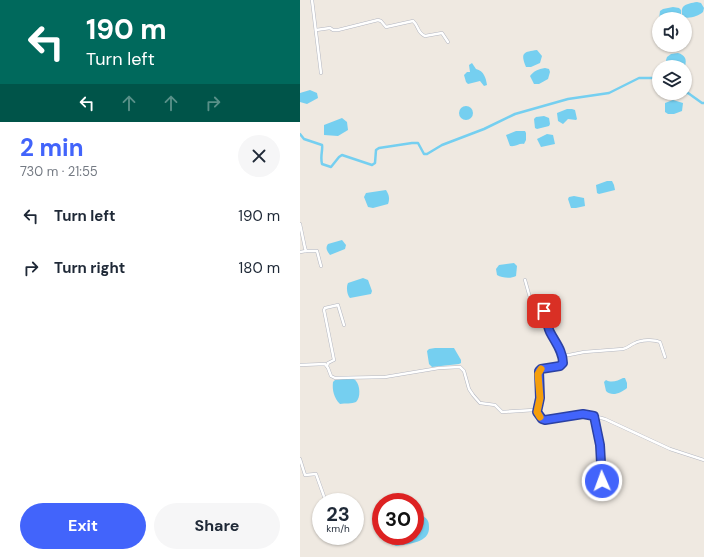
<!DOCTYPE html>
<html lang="en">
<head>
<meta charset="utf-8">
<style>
  body { margin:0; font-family:"DM Sans",sans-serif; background:#f6f6f7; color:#1f2937; height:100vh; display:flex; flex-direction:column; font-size:15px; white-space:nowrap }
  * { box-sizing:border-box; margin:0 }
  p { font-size:13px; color:#747a83 }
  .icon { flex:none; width:22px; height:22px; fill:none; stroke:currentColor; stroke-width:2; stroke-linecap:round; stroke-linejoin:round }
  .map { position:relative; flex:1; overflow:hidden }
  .drawer { display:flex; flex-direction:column; background:#fff; width:300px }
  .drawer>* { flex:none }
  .top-card { background:#00695c; color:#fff; overflow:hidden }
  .buttons { position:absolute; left:352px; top:12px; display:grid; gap:8px }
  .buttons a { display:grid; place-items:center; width:40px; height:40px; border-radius:50%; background:#fff; box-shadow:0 1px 3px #0004; font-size:20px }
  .speed { position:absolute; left:12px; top:493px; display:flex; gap:8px; font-size:20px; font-weight:700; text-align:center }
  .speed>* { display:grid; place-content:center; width:52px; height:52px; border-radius:50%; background:#fff; box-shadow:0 1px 3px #0004; line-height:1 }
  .speed small { font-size:10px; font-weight:400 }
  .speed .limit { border:6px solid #d22; background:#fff; color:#111 }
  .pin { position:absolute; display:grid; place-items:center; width:34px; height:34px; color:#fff; margin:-17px; border-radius:8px; box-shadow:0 2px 6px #0006 }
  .me { position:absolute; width:44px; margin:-22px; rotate:358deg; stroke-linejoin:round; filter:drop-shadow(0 0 3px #0008) }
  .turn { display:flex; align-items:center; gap:14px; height:84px; padding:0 20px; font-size:18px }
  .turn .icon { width:52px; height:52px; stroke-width:2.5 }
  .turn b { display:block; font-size:28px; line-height:34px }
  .lanes { display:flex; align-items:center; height:38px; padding:0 20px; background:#0003; justify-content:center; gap:20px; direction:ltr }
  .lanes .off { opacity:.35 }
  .round { display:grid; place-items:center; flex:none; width:42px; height:42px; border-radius:21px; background:#f6f6f7 }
  .head { display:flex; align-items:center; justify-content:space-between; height:68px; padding:0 20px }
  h1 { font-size:24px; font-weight:700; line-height:30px; color:#4264fb }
  .button { display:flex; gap:8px; margin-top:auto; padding:8px 20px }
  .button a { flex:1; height:46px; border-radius:24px; background:#4264fb; color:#fff; font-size:16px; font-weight:700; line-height:46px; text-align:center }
  .button a+a { background:#f6f6f7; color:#1f2937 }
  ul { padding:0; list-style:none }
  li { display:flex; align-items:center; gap:12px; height:52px; padding:0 20px }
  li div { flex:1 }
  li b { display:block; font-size:15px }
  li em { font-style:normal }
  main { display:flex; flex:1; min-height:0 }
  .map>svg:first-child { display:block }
  .water { fill:#75cff0 }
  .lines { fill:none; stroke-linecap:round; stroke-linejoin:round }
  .canal { stroke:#75cff0; stroke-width:2.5 }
  .minor-casing { stroke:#b4b7c1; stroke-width:3.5 }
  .minor { stroke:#fff; stroke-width:2.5 }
  .route-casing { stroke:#2b41a3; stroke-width:10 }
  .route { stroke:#4264fb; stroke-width:7 }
  .slow { stroke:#f59e0b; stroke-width:7 }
</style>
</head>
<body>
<main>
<section class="drawer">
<div class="top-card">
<div class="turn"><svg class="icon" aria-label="left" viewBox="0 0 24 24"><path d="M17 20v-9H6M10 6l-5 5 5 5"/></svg><div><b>190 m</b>Turn left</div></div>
<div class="lanes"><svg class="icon" aria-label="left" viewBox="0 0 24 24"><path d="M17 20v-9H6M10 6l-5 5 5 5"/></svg><svg class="icon off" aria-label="ahead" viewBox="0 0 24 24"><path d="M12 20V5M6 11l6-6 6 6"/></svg><svg class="icon off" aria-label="ahead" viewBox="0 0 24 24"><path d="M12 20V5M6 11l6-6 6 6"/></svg><svg class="icon off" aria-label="right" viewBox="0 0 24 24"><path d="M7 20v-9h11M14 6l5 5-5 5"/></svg></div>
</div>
<div class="head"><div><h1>2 min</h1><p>730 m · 21:55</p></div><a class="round"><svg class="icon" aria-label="close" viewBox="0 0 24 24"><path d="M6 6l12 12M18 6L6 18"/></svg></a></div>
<ul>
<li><svg class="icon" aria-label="left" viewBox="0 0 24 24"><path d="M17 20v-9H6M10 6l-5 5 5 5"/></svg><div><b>Turn left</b></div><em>190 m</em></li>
<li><svg class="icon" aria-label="right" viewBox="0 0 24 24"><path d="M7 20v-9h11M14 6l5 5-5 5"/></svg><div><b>Turn right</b></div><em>180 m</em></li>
</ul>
<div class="button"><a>Exit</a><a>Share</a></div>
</section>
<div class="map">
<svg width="404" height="557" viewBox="0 0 404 557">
  <rect width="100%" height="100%" fill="#efe9e1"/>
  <!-- water -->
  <g class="water">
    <path d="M397 2 401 3 404 8 403 12C398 16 390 19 383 17 379 5 386 4 397 2Z"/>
    <path d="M373 7 379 8 381 10V19H359L360 11 363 9Z"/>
    <path d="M237 50 242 56 240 63 231 67H226C220 52 224 52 237 50Z"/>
    <path d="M378 53C385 55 387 59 385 66L384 67H368L366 60 367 57 371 54Z"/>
    <path d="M172 63 176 69C184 71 186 78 187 85L184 86 180 81 168 84 166 82 164 75 167 72H170L169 65Z"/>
    <path d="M245 68 249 69 250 72 248 79 239 84H234L230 76C234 71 238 69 245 68Z"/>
    <path d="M10 90 17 93 18 98 7 104 0 102V93Z"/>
    <path d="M373 100 383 103 382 111 374 114H368L365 112V103Z"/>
    <circle cx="166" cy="113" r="7"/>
    <path d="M267 109H272L275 110 277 119 276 120 268 119 263 124 258 121 257 113Z"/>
    <path d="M244 116 249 118 250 124 249 126 237 129 235 128 234 119 236 117Z"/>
    <path d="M42 118 47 122 48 130 38 136 24 135V125Z"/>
    <path d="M216 131H225L226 133V140L224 144C219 143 216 147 210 146L206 135Z"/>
    <path d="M247 134 253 135 255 144 241 147 237 139Z"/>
    <path d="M307 181H312L314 185 315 190 299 194 297 193 296 185Z"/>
    <path d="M86 190C89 195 90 198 88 204L73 208 68 207 64 197 66 193Z"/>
    <path d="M274 196 284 198 285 206 276 208H271L268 199 269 197Z"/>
    <path d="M42 240 46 245 45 249 30 255C27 251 25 248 28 244Z"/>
    <path d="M214 263 217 266 216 276C211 279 202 278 197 275L196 269 199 265Z"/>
    <path d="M63 278 68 280 72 291 71 294 50 298C47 295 46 287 48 283Z"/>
    <path d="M135 348H154L161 360V363L159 364 132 367 129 364 127 351 129 349Z"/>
    <path d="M51 378C53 379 55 379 56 381 60 385 61 398 56 402 52 404 45 403 40 404 34 398 32 390 33 382L35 380Z"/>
    <path d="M323 378H325L327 383V388C321 393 312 397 306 391L304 382 306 380C311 383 318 381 323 378Z"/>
    <path d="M123 516C128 519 129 522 129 527 130 543 108 544 96 546L94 545 90 536H115V517Z"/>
  </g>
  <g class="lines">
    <!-- canal -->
    <g class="canal">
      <path d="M370 93H374"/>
      <path d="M385 93H388L402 103H404"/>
      <path d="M0 134 4 139 22 145C23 150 20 156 22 164L31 167 39 157 42 155 72 165 75 163 76 150 79 148 112 143H118L124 154H127L142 145 184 129 215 114 268 99 309 93 339 78H353L359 81"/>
    </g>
    <!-- minor casing -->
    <g class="minor-casing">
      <g id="minor">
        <path d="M12 0 21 73"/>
        <path d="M16 30 30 28 33 30H38L78 20 81 21 86 27 113 21C119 26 117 33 125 36L142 33 148 42"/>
        <path d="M0 224 5 248 6 251H17L21 266"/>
        <path d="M0 252 6 251"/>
        <path d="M225 280 234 312 244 311 246 313 247 324 250 332 263 358"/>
        <path d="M0 365 25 364 28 368 31 376 35 378 85 377 139 368 160 367 164 371 169 389 173 395 180 403 195 405 202 412 234 410 238 413 242 419 245 420 283 414 290 415 305 419 370 449 404 460"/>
        <path d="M27 366 28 363 34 360 24 310 25 308 38 305 44 325"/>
        <path d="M237 412 239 398V371L241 369 262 364 264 356 284 352 323 349C328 348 330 345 335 343 341 340 354 339 360 342L365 357"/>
        <path d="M294 416 300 445 302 481"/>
        <path d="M0 459 5 475 16 474 26 502"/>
      </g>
    </g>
    <!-- minor -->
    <use href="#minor" class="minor"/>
  </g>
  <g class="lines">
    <!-- route casing -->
    <g class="route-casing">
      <path id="route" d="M244 311 246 313C247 319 247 326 250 332 255 342 263 351 263 363L260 366 241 369 239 371 240 398 237 412 242 419 245 420 283 414 294 416 300 445 302 481"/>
    </g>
    <!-- route -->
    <use href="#route" class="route"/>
    <!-- slow -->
    <path class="slow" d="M240 417 237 412 240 398 238 374 241 369"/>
  </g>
</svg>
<div class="buttons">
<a><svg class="icon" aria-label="sound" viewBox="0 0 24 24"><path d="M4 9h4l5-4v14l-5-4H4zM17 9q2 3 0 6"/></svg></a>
<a><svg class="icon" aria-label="layers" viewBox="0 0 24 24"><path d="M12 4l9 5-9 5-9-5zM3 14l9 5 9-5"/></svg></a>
</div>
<div class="speed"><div>23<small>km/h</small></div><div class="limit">30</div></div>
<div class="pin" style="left:244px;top:311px;background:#d93025"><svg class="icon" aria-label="arrive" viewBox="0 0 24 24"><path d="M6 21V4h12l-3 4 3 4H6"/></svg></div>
<svg class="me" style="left:302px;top:481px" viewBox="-20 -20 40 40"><circle r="17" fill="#4264fb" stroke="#fff" stroke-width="3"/><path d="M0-11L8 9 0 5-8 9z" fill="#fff"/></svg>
</div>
</main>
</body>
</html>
